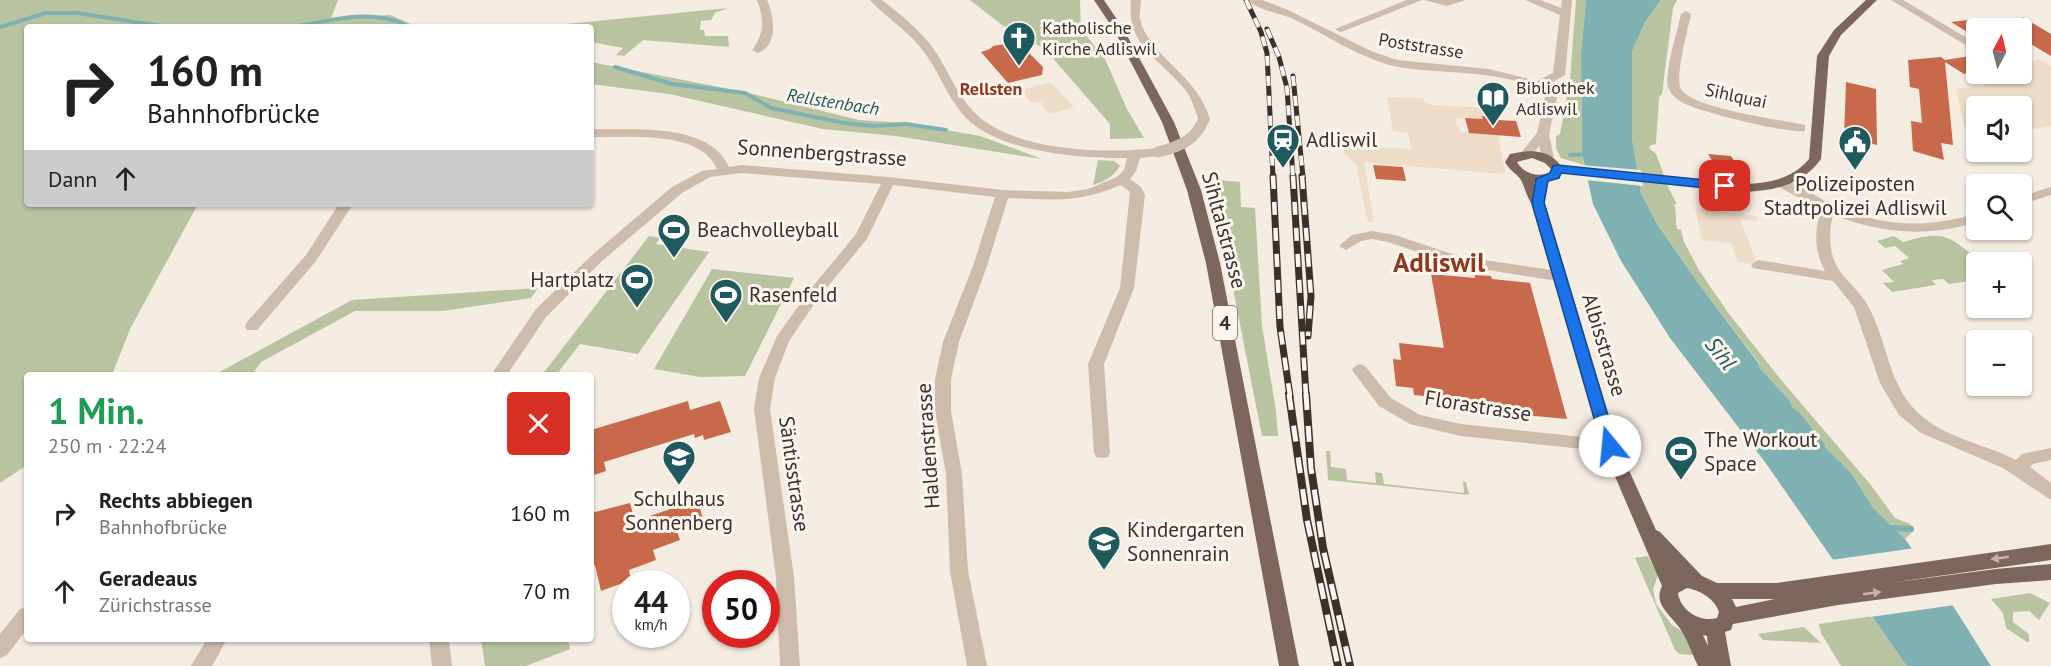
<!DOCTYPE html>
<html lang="de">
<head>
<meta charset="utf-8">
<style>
  body { margin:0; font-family:"PT Sans",sans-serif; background:#f6f6f6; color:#222; height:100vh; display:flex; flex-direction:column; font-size:22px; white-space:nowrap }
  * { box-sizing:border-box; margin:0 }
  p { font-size:20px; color:#767676 }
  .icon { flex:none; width:33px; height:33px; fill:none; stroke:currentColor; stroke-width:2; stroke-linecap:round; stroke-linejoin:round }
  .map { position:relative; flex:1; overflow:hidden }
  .side { position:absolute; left:24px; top:372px; width:570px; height:270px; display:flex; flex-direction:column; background:#fff; border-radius:6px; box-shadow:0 2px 4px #0004 }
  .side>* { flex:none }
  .hud { position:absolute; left:24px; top:24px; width:570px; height:183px; border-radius:6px; box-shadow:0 2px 4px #0004; background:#fff; color:#222; overflow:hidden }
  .needle { width:39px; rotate:7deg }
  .fabs { position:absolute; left:1966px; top:18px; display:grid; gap:12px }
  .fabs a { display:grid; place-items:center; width:66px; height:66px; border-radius:6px; background:#fff; box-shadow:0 2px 4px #0004; font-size:30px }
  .speed { position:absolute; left:612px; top:570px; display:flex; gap:12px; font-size:30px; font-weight:700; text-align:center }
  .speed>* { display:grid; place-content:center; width:78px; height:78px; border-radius:50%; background:#fff; box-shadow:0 2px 4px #0004; line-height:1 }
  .speed small { font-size:15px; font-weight:400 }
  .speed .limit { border:9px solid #d22; background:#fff; color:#111 }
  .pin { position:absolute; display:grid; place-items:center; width:51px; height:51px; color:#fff; margin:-26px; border-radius:12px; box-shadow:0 3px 9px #0006 }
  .me { position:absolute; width:66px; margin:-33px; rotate:343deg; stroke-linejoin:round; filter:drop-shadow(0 0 4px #0008) }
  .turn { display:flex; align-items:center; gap:21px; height:126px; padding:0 24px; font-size:27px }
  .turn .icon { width:78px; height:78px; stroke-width:2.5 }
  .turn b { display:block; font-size:42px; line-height:51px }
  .then { display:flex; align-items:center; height:57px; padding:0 24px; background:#0003; gap:12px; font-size:22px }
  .round { display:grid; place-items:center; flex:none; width:63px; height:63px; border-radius:6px; background:#f6f6f6 }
  .head { display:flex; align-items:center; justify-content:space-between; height:102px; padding:0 24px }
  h1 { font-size:36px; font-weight:700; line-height:45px; color:#1e9e55 }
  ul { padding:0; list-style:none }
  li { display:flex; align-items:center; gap:18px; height:78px; padding:0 24px }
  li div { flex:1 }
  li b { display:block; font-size:22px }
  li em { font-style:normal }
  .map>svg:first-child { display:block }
  .green { fill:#b8c4a0 }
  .plaza { fill:#ecdcc8 }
  .water { fill:#7fb0b2 }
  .pier { fill:#f4ebe1 }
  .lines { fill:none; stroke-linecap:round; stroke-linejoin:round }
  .stream-far1 { stroke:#7fb0b2; stroke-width:4 }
  .stream { stroke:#7fb0b2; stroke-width:6 }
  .building { fill:#c8694b }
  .minor { fill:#cdbbac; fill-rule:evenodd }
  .major { fill:#7d675c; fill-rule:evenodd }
  .rail-far2-casing { stroke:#3b302b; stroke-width:5 }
  .rail-far1-casing { stroke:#3b302b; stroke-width:7 }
  .rail-casing { stroke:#3b302b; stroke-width:8 }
  .rail-far2 { stroke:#fbf5ee; stroke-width:4; stroke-dasharray:10; stroke-linecap:butt }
  .rail-far1 { stroke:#fbf5ee; stroke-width:4.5; stroke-dasharray:13; stroke-linecap:butt }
  .rail { stroke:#fbf5ee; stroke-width:5; stroke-dasharray:16; stroke-linecap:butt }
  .minor-bridge { stroke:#cdbbac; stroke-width:11 }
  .oneway { fill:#c2b5ac }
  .route { fill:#1a73e8; stroke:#114b97; stroke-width:1.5 }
  .labels { text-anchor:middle; stroke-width:6; stroke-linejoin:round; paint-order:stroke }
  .far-poi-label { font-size:18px; fill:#3b302b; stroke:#fbf5ee; text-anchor:start }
  .far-street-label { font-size:18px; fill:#3b302b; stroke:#fbf5ee }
  .far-neighbourhood-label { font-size:18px; font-weight:bold; fill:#8c3b22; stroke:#fbf5ee }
  .far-water-label { font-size:18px; font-style:italic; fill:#1f5a5e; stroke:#fbf5ee }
  .shield { fill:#fbf5ee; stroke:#756b66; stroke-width:1.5 }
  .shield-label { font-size:20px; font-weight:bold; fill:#3b302b }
  .poi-label { font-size:21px; fill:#3b302b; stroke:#fbf5ee; text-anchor:start }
  .street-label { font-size:21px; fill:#3b302b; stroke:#fbf5ee }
  .water-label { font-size:22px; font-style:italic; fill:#1f5a5e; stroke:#fbf5ee }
  .district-label { font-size:27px; font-weight:bold; fill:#8c3b22; stroke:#fbf5ee }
</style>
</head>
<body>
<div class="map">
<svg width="2051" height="666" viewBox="0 0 2051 666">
  <rect width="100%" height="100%" fill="#f4ebe1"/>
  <!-- green -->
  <g class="green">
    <path d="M0 0H338L331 18 390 15 418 27H27V204H198L130 329 112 375H27V465L0 483Z"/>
    <path d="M970 0H1080L1081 29 1105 59 1127 109 1144 138 1110 139V124L1045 49 1002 25Z"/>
    <path d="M1576 0H1586L1581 53 1582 153 1584 165 1561 158 1556 148V137L1560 134 1570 80Z"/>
    <path d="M1661 0H1677L1673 8 1662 94 1659 97 1656 144 1651 145 1649 148 1656 154 1669 189 1677 204H1674C1677 212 1675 221 1677 229L1681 230 1684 242 1699 270 1729 314 1782 381 1870 484 1895 518 1910 524 1914 530 1905 539 1873 508 1852 474 1825 447V444L1799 412 1792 407 1790 401 1758 366 1760 364 1701 287 1657 224 1641 193 1632 138V52L1645 22Z"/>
    <path d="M728 8 715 13 711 20 701 21 700 30H704L705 36H728L729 47 643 40 624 56 616 55 623 48 591 42V27H536Z"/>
    <path d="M591 62 745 92 859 120 906 123 980 136 1042 159 896 136 823 129 669 94 591 84Z"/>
    <path d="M1098 160 1114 161 1120 166C1113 177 1105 181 1093 185Z"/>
    <path d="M1204 179 1240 182 1241 207 1255 208 1262 326 1276 411 1278 436H1262L1228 263Z"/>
    <path d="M649 236 660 238 656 244 709 252 638 354 580 344 556 375H542Z"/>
    <path d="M1894 236 1903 242C1945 229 1949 236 1981 262H1977V280L1949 284 1943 279 1932 280 1936 285 1892 292 1883 283 1894 282 1882 270 1903 264 1900 261 1909 258 1895 246 1885 248 1877 241Z"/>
    <path d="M712 269 794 278 745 376 700 377 654 369Z"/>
    <path d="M538 288 531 298 443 311H355L261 362 252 375H214L352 300Z"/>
    <path d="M1326 451H1330L1331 467 1346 469 1347 480 1376 483 1375 472 1382 473 1384 484 1464 493 1463 481 1466 482 1469 495 1328 480Z"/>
    <path d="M1648 556 1658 575 1653 589 1656 604 1672 625 1684 632 1694 655 1680 654 1675 650 1635 558Z"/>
    <path d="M2030 593 2050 603 2039 620 2029 611 2013 612V622L2029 634V642H2027L2006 628 2003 613 1991 599Z"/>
    <path d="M1873 616 1905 661 1907 666H1841L1821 633 1819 624Z"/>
    <path d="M1804 627 1821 643 1763 640 1758 634Z"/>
    <path d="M481 639H568L570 649 526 666H485Z"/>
  </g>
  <!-- plaza -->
  <g class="plaza">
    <path d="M2039 59 2051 66V126L2022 131V106H1977V137L1965 130 1956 89 1986 86 1973 76 2022 74V65Z"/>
    <path d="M1050 82 1074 107 1050 114 1041 104 1044 103 1042 101 1032 103 1021 90Z"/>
    <path d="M1387 97 1423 98 1425 102 1433 105 1489 108 1492 116H1483V119L1457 118 1456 124 1461 132 1498 135 1505 171 1502 174 1364 162 1374 222H1368L1356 164 1344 153 1345 146 1412 149 1408 133 1393 131Z"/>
    <path d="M1695 208 1757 216 1758 221 1740 219 1758 265 1738 262 1731 243 1702 240Z"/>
  </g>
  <!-- water -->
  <path class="water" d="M1586 0H1661L1645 22 1632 52V138L1641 193 1657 224 1701 287 1760 365 1758 366 1790 401 1792 407 1799 412 1825 444V447L1852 474 1873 508 1905 539 1955 609 1991 666H1907L1765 462 1670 338 1621 261 1593 204 1582 153 1581 53Z"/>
  <!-- pier -->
  <g class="pier">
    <path d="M1581 165 1641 170 1643 186 1585 180Z"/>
    <path d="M1915 548 1955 605 1870 617 1831 560Z"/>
  </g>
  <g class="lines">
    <!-- stream-far1 -->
    <g class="stream-far1">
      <path d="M0 27 46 13H77L167 27"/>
      <path d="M295 27C331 20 369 9 404 24"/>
      <path d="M615 67 672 84 745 93 771 108 844 123 873 126 906 124 946 130"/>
      <path d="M1570 155 1589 154"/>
    </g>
    <!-- stream -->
    <path class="stream" d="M1888 528 1911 529"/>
  </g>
  <!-- building -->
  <g class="building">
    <path d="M2022 17 2051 34V56L2022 39Z"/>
    <path d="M1977 19V32L1969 33 1951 22Z"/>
    <path d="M1018 42 1043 67 1042 75 1008 83 981 52 990 49 993 46Z"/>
    <path d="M1977 55V72L1964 74 1945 62 1953 145 1941 143 1944 160 1913 151 1911 121 1922 123 1919 89 1910 87 1908 60 1941 57 1945 60Z"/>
    <path d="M1846 82 1876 89 1877 145 1844 137Z"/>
    <path d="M1482 116 1497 117 1498 120 1516 121 1521 137 1469 133 1465 118 1483 119Z"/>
    <path d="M1708 154 1731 156 1741 171 1718 170Z"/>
    <path d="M1373 165 1403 167 1406 181 1376 179Z"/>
    <path d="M1431 274 1475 278V275L1491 276 1492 279 1530 283 1567 419 1523 415V418L1504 416V412L1436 405 1434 397 1414 395 1413 388 1396 386 1393 359 1401 360 1399 343 1444 348Z"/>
    <path d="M688 401 690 410 720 401 731 432 704 440 703 435 695 438 694 434 604 462 606 471 591 476V430Z"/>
    <path d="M697 500 704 521 677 531 680 540 653 550 656 560 629 570 631 580 601 591 595 565 591 567V513L630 503 635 521Z"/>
  </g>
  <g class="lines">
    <!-- minor -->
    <g class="minor">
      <path d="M757 0H767C774 16 779 45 758 53L752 50C765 34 764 18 757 0Z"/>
      <path d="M870 0H882C902 16 923 32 937 54 949 73 958 96 974 112 1012 152 1107 154 1158 148L1164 152 1158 156 1140 158 1136 171 1130 179 1141 187 1145 195 1134 288 1104 364 1110 452 1108 457 1102 458 1096 457 1094 452 1088 364 1120 288 1130 192 1121 185C1078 203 1054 200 1008 198L987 266 959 342 951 379V411L962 474 968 571 987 666H967L950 571 946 474 935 411V379L943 342 973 266 995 197 893 185 867 239 819 297 789 341 775 378 770 409 794 577 800 666H780L776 577 754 409 759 378 777 336 809 291 856 234 881 184 741 173 710 177 682 193 602 261 546 317 507 375H491L536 309 592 255 672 187 702 171 717 169C700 129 627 138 591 137V129C632 130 710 122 729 167L741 165 889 177 1003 190 1068 192 1088 189 1117 177 1124 170 1127 158C1081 159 998 152 965 117 946 96 938 68 920 47 906 29 885 17 870 0Z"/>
      <path d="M1131 0H1141C1141 6 1139 13 1140 19 1148 56 1197 74 1210 119L1208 122H1200C1195 112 1193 101 1187 92 1162 59 1126 48 1131 0Z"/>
      <path d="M1247 0H1262L1288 10 1371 51 1397 60 1489 69 1537 81 1553 73 1560 15 1525 0H1540L1561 8 1562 0H1572L1565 75 1547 85 1557 97 1549 134 1554 159 1552 162H1544L1539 146 1531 156H1523L1521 153 1537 133 1545 97C1520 68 1432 75 1394 66 1357 57 1327 35 1293 19 1279 13 1258 10 1247 0Z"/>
      <path d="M1407 0H1422L1344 31 1340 32 1335 29Z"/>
      <path d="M1424 0H1466L1447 6Z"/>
      <path d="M1891 0H1903L1977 44V52Z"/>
      <path d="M1686 11 1691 14C1688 29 1676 73 1680 87 1686 108 1783 120 1805 125V131C1789 134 1705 113 1688 105 1680 102 1671 96 1668 87 1664 74 1678 29 1681 14Z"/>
      <path d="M1784 180C1801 184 1817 198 1833 205 1886 228 1923 228 1977 214V222C1927 238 1881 233 1833 215 1829 229 1829 246 1834 260 1840 277 1858 288 1867 304 1889 342 1887 389 1924 418 1950 439 1987 445 2016 460L2022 454 2051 448V460L2033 464 2030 467 2051 483V500L2003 468 1921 433 1899 415 1880 383 1854 307 1833 281 1753 268 1751 265 1758 260 1825 271C1815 253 1813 229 1822 210L1779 187 1778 184Z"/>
      <path d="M2051 187V195L2022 204V196Z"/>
      <path d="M339 204H353L316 261 257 330H247L245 326 247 322 306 255Z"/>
      <path d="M1372 231 1395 235 1458 256 1558 271 1565 276 1558 281 1456 265 1388 242 1372 239 1361 241 1346 250 1339 246 1352 235Z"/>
      <path d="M1360 364 1365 366 1391 398 1420 415 1461 424 1610 440 1616 441 1618 446 1616 451 1610 452 1461 436 1410 424 1379 406 1352 370 1355 366Z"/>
      <path d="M27 607V629L7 655 0 658V634L20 609Z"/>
      <path d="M207 639H227L212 666H191Z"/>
      <path d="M429 639H449L452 666H432Z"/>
    </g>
    <!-- major -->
    <g class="major">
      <path d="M1094 0H1104L1124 30 1174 122 1201 190 1220 263 1299 666H1279L1206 263 1187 190 1162 122 1114 30Z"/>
      <path d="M1866 0H1877L1841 35 1829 56 1821 159C1802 185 1776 190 1745 192L1562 173C1557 182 1544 183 1534 182L1537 191 1545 203 1618 446 1656 530 1660 532 1702 576 1717 583H1777L2051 544V560L1889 583 1996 569 2051 564V580L1996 584 1838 605 1733 624 1731 630 1725 632 1731 666H1698C1692 654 1687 638 1679 627 1670 614 1653 604 1662 586L1602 446 1531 203C1526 195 1525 188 1521 180 1517 174 1509 170 1505 162L1510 154C1529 150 1548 148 1561 166L1745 184C1770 183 1792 179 1809 159L1817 56 1834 30ZM1532 158 1545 163 1551 169 1549 173C1537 177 1524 174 1517 162ZM1687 588C1701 591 1714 598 1719 612L1717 618C1700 623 1680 610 1678 593ZM1732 599H1775L1736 607ZM1703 635 1707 636 1708 646Z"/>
    </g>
    <!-- rail-far2 casing -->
    <g class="rail-far2-casing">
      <g id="rail-far2">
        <path d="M1246 0 1261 32 1267 53 1273 177"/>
        <path d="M1267 29 1279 57 1287 88 1293 177"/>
        <path d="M1293 76 1303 177"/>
      </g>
    </g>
    <!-- rail-far1 casing -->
    <g class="rail-far1-casing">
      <g id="rail-far1">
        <path d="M1273 176 1280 327 1290 396"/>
        <path d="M1293 176 1306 396"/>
        <path d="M1302 176 1311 296 1308 336"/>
      </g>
    </g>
    <!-- rail casing -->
    <g class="rail-casing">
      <g id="rail">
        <path d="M1289 394 1307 520 1338 666"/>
        <path d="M1306 394 1311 468 1323 548 1350 666"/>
      </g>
    </g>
    <!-- rail-far2 -->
    <use href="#rail-far2" class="rail-far2"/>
    <!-- rail-far1 -->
    <use href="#rail-far1" class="rail-far1"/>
    <!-- rail -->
    <use href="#rail" class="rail"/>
    <!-- minor-bridge -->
    <path class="minor-bridge" d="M1158 152C1179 147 1196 140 1204 119"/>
  </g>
  <!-- one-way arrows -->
  <defs><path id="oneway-solid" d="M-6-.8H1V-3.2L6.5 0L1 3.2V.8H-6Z" transform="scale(1.5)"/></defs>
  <g class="oneway">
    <use href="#oneway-solid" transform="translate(2000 558) rotate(172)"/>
    <use href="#oneway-solid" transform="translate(1872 593) rotate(-8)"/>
  </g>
  <!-- route -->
  <path class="route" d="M1557 165 1725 182 1730 186 1725 190 1561 173 1559 178 1548 181 1544 203 1617 446 1615 450H1605L1602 446 1532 203 1536 179 1550 173 1553 166Z"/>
  <!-- icons -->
  <defs>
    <g id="church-pin" transform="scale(1.725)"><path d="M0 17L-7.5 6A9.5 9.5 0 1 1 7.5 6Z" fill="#1f5a5e" stroke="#fbf5ee"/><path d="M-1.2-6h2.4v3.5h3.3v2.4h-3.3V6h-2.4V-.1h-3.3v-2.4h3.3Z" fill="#fff"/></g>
    <g id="library-pin" transform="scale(1.725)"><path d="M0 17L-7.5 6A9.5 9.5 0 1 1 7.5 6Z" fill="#1f5a5e" stroke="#fbf5ee"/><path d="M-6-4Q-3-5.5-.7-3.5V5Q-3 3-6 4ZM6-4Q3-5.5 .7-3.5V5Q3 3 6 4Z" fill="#fff"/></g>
    <g id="station-pin" transform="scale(1.725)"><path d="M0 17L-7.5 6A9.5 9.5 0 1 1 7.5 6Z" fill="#1f5a5e" stroke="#fbf5ee"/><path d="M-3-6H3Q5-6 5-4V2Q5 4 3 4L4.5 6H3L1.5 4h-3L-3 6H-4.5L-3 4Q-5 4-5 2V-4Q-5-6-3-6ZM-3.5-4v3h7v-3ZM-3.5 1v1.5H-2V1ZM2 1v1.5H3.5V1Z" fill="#fff"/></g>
    <g id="civic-pin" transform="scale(1.725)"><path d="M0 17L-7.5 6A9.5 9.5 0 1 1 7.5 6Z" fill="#1f5a5e" stroke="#fbf5ee"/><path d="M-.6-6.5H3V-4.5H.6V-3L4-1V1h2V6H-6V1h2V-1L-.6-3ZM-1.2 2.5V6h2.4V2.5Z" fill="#fff"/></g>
    <g id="stadium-pin" transform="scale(1.725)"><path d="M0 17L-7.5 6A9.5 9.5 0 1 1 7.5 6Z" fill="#1f5a5e" stroke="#fbf5ee"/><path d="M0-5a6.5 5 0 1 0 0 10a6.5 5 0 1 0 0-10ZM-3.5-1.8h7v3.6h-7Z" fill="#fff"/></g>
    <g id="school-pin" transform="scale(1.725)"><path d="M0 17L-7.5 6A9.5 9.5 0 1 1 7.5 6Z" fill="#1f5a5e" stroke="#fbf5ee"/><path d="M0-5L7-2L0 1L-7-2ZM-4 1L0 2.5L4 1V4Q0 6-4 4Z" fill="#fff"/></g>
  </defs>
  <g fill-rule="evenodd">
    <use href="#church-pin" x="1019" y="38"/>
    <use href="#library-pin" x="1493" y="98"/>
    <use href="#station-pin" x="1283" y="140"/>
    <use href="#civic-pin" x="1855" y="142"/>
    <use href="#stadium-pin" x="674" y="230"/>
    <use href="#stadium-pin" x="637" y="280"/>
    <use href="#stadium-pin" x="726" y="295"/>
    <use href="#stadium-pin" x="1681" y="452"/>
    <use href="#school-pin" x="679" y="457"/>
    <use href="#school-pin" x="1104" y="542"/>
  </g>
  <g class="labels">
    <!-- far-poi labels -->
    <g class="far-poi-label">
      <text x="1042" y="34">Katholische<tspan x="1042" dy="21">Kirche Adliswil</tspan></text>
      <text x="1516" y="94">Bibliothek<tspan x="1516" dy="21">Adliswil</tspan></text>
    </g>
    <!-- far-street labels -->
    <g class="far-street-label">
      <text transform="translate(1421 46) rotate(9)" y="6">Poststrasse</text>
      <text transform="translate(1736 96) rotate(12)" y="6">Sihlquai</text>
    </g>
    <!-- far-neighbourhood labels -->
    <g class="far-neighbourhood-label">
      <text x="991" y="95">Rellsten</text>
    </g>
    <!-- far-water labels -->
    <g class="far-water-label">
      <text transform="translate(833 102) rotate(9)" y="6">Rellstenbach</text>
    </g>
    <!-- shield labels -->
    <rect class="shield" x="1213" y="306" width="24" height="34" rx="4.5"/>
    <g class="shield-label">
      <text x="1225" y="330">4</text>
    </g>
    <!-- poi labels -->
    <g class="poi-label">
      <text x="1306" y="147">Adliswil</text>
      <text x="1855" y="191" text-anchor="middle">Polizeiposten<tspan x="1855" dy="24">Stadtpolizei Adliswil</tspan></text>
      <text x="697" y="237">Beachvolleyball</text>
      <text x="614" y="287" text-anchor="end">Hartplatz</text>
      <text x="749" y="302">Rasenfeld</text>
      <text x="1704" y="447">The Workout<tspan x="1704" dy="24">Space</tspan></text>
      <text x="679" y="506" text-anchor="middle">Schulhaus<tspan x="679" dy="24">Sonnenberg</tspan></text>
      <text x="1127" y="537">Kindergarten<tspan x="1127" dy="24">Sonnenrain</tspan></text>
    </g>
    <!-- street labels -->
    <g class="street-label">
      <text transform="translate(822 153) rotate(4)" y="7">Sonnenbergstrasse</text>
      <text transform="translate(1224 230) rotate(75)" y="7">Sihltalstrasse</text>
      <text transform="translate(1604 345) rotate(73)" y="7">Albisstrasse</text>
      <text transform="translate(1478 406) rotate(9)" y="7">Florastrasse</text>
      <text transform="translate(928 446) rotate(-94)" y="7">Haldenstrasse</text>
      <text transform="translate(794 474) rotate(82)" y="7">Säntisstrasse</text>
    </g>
    <!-- water labels -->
    <g class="water-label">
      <text transform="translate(1721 353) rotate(52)" y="8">Sihl</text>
    </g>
    <!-- district labels -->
    <g class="district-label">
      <text x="1439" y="272">Adliswil</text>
    </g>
  </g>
</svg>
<div class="fabs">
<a><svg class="needle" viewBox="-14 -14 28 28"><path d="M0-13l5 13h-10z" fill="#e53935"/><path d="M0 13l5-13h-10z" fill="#767676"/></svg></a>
<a><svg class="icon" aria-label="sound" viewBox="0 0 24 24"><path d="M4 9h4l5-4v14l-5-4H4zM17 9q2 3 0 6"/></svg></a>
<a><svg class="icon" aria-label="search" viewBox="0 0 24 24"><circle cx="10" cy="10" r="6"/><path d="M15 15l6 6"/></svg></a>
<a>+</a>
<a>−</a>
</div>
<div class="speed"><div>44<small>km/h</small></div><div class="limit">50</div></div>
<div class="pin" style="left:1725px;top:186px;background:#d93025"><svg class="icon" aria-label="arrive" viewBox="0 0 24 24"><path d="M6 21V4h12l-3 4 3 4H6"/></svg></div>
<svg class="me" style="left:1610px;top:446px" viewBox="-20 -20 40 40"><circle r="19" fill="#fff"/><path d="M0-13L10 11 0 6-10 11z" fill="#1a73e8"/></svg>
<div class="hud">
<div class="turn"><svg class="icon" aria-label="right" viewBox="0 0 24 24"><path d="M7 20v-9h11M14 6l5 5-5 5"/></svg><div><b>160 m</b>Bahnhofbrücke</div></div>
<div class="then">Dann<svg class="icon" aria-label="ahead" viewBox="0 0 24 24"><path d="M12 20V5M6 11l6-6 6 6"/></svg></div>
</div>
<section class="side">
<div class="head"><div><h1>1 Min.</h1><p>250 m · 22:24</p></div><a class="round" style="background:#d93025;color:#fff"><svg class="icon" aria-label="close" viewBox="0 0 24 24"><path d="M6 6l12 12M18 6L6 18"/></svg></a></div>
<ul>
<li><svg class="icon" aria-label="right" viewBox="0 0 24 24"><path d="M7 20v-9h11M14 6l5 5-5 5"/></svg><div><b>Rechts abbiegen</b><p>Bahnhofbrücke</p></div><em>160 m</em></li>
<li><svg class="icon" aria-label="ahead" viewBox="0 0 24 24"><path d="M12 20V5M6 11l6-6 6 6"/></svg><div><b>Geradeaus</b><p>Zürichstrasse</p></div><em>70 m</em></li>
</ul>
</section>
</div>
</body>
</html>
